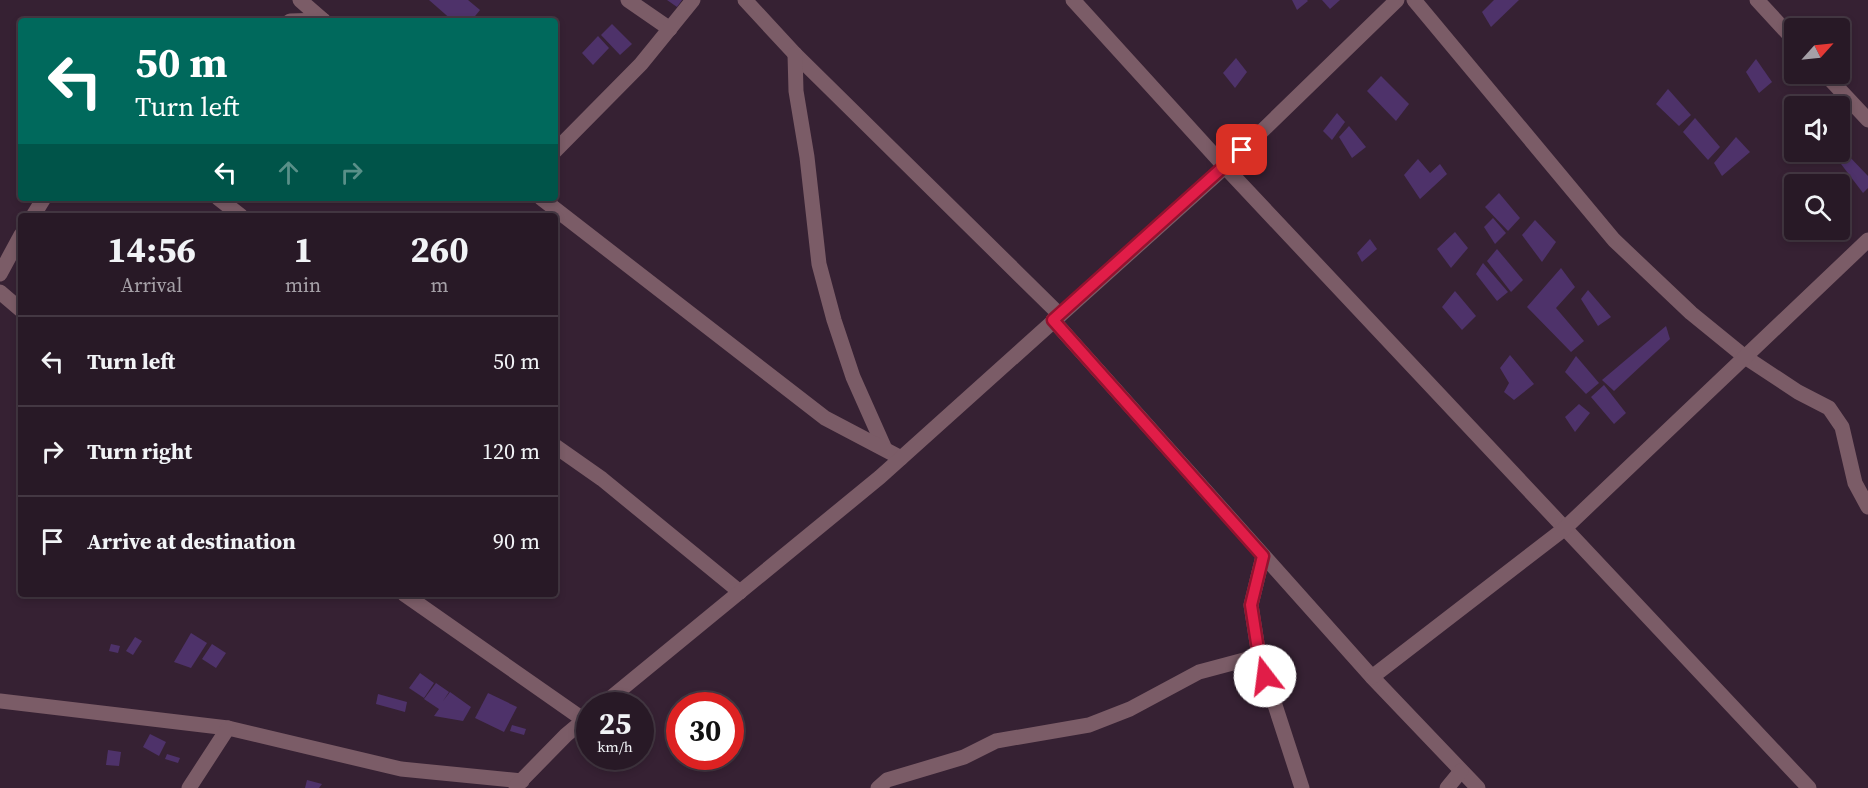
<!DOCTYPE html>
<html lang="en">
<head>
<meta charset="utf-8">
<style>
  body { margin:0; font-family:"Source Serif 4",serif; background:#30222e; color:#f1f3f6; height:100vh; display:flex; flex-direction:column; font-size:22px; white-space:nowrap }
  * { box-sizing:border-box; margin:0 }
  p { font-size:20px; color:#a5a0a7 }
  .icon { flex:none; width:33px; height:33px; fill:none; stroke:currentColor; stroke-width:2; stroke-linecap:round; stroke-linejoin:round }
  .map { position:relative; flex:1; overflow:hidden }
  .details { position:absolute; left:18px; top:213px; width:540px; height:384px; display:flex; flex-direction:column; background:#281926; border-radius:6px; box-shadow:0 3px 9px #0003,0 0 0 2px #443843 }
  .details>* { flex:none }
  .top-card { position:absolute; left:18px; top:18px; width:540px; height:183px; border-radius:6px; box-shadow:0 3px 9px #0003,0 0 0 2px #443843; background:#00695c; color:#fff; overflow:hidden }
  .needle { width:39px; rotate:63deg }
  .tools { position:absolute; left:1784px; top:18px; display:grid; gap:12px }
  .tools a { display:grid; place-items:center; width:66px; height:66px; border-radius:6px; background:#281926; box-shadow:0 3px 9px #0003,0 0 0 2px #443843; font-size:30px }
  .speed { position:absolute; left:576px; top:692px; display:flex; gap:12px; font-size:30px; font-weight:700; text-align:center }
  .speed>* { display:grid; place-content:center; width:78px; height:78px; border-radius:50%; background:#281926; box-shadow:0 3px 9px #0003,0 0 0 2px #443843; line-height:1 }
  .speed small { font-size:15px; font-weight:400 }
  .speed .limit { border:9px solid #d22; background:#fff; color:#111 }
  .pin { position:absolute; display:grid; place-items:center; width:51px; height:51px; color:#fff; margin:-26px; border-radius:12px; box-shadow:0 3px 9px #0006 }
  .me { position:absolute; width:66px; margin:-33px; rotate:345deg; stroke-linejoin:round; filter:drop-shadow(0 0 4px #0008) }
  .turn { display:flex; align-items:center; gap:21px; height:126px; padding:0 18px; font-size:27px }
  .turn .icon { width:78px; height:78px; stroke-width:2.5 }
  .turn b { display:block; font-size:42px; line-height:51px }
  .lanes { display:flex; align-items:center; height:57px; padding:0 18px; background:#0003; justify-content:center; gap:30px; direction:ltr }
  .lanes .off { opacity:.35 }
  .eta { display:flex; justify-content:space-evenly; align-items:center; height:102px; text-align:center }
  .eta b { font-size:36px; font-weight:700; line-height:42px }
  ul { padding:0; list-style:none }
  li { display:flex; align-items:center; gap:18px; height:90px; padding:0 18px; border-top:2px solid #443843 }
  li div { flex:1 }
  li b { display:block; font-size:22px }
  li em { font-style:normal }
  .map>svg:first-child { display:block }
  .building { fill:#4e326a }
  .lines { fill:none; stroke-linecap:round; stroke-linejoin:round }
  .minor { stroke:#7b5c67; stroke-width:15 }
  .route-casing { stroke:#92132f; stroke-width:15 }
  .route { stroke:#e11d48; stroke-width:10 }
</style>
</head>
<body>
<div class="map">
<svg width="1868" height="788" viewBox="0 0 1868 788">
  <rect width="100%" height="100%" fill="#362133"/>
  <!-- building -->
  <g class="building">
    <path d="M429 0H468L480 10 471 21H453Z"/>
    <path d="M667 0H682L677 7Z"/>
    <path d="M1292 0H1307L1308 1 1297 10Z"/>
    <path d="M1322 0H1340L1330 9Z"/>
    <path d="M1494 0H1519L1491 27 1482 12Z"/>
    <path d="M612 24 632 44 620 55 601 35Z"/>
    <path d="M598 36 609 48 593 65 582 53Z"/>
    <path d="M1236 58 1247 72 1235 88 1223 73Z"/>
    <path d="M1756 59 1772 82 1759 93 1746 72Z"/>
    <path d="M1381 76 1409 104 1396 121 1367 91Z"/>
    <path d="M1668 89 1691 115 1679 126 1656 104Z"/>
    <path d="M1337 113 1345 122 1332 140 1323 131Z"/>
    <path d="M1695 118 1720 147 1708 160 1683 132Z"/>
    <path d="M1349 126 1366 147 1352 158 1339 137Z"/>
    <path d="M1736 137 1750 152 1722 176 1714 163Z"/>
    <path d="M1845 152 1868 176V188L1863 193 1838 160Z"/>
    <path d="M1418 159 1430 173 1440 164 1447 174 1420 199 1404 175Z"/>
    <path d="M1499 193 1520 218 1508 231 1485 207Z"/>
    <path d="M1794 200V219L1787 208Z"/>
    <path d="M1493 218 1506 233 1495 244 1484 227Z"/>
    <path d="M1535 220 1556 242 1542 262 1522 235Z"/>
    <path d="M1804 230H1826L1814 241 1803 232Z"/>
    <path d="M1455 232 1468 248 1451 268 1437 249Z"/>
    <path d="M1370 239 1377 249 1362 262 1357 253Z"/>
    <path d="M1497 249 1523 280 1511 292 1487 261Z"/>
    <path d="M1483 263 1508 292 1497 301 1476 274Z"/>
    <path d="M1561 268 1575 287 1556 308 1584 341 1571 352 1527 307Z"/>
    <path d="M1588 290 1611 317 1598 326 1581 299Z"/>
    <path d="M1455 291 1476 316 1462 330 1442 307Z"/>
    <path d="M1666 326 1670 339 1614 391 1602 380Z"/>
    <path d="M1510 355 1534 384 1514 400 1504 392 1509 383 1500 368Z"/>
    <path d="M1576 356 1599 383 1586 394 1565 372Z"/>
    <path d="M1604 385 1626 413 1614 424 1591 397Z"/>
    <path d="M1579 404 1590 413 1575 432 1565 417Z"/>
    <path d="M191 633 207 643 191 668 174 662Z"/>
    <path d="M135 637 142 641 133 655 126 651Z"/>
    <path d="M111 644 120 646 118 653 109 651Z"/>
    <path d="M212 644 226 653 216 668 202 659Z"/>
    <path d="M420 673 434 683 424 698 409 688Z"/>
    <path d="M436 683 449 692 443 701 450 692 471 707 463 721 434 716 439 709 424 699Z"/>
    <path d="M488 693 517 707 504 732 475 718Z"/>
    <path d="M378 694 407 702 405 712 376 704Z"/>
    <path d="M512 725 526 729 524 735 510 731Z"/>
    <path d="M150 734 166 742 159 756 143 747Z"/>
    <path d="M108 750 121 752 119 766 106 765Z"/>
    <path d="M167 754 180 758 178 763 165 759Z"/>
    <path d="M307 780 322 784 319 788H305Z"/>
  </g>
  <g class="lines">
    <!-- minor -->
    <g class="minor">
      <path d="M300 0 324 21"/>
      <path d="M628 0 670 29"/>
      <path d="M745 0 795 54 1060 315"/>
      <path d="M1073 0 1225 167 1809 788"/>
      <path d="M1414 0 1614 240 1691 313 1745 357 1798 392 1829 408 1842 427 1855 483 1868 507"/>
      <path d="M1757 0 1794 40"/>
      <path d="M290 21 323 20"/>
      <path d="M795 54 796 91 807 157 819 264 834 320 853 377 885 449"/>
      <path d="M1825 74 1868 120"/>
      <path d="M555 151 641 64 693 0"/>
      <path d="M218 198 241 216"/>
      <path d="M541 198 825 418 901 458"/>
      <path d="M33 216 44 198"/>
      <path d="M0 274 21 235"/>
      <path d="M0 292 21 310"/>
      <path d="M1053 320 1372 677 1478 788"/>
      <path d="M555 446 602 479 740 592"/>
      <path d="M1263 556 1251 605 1259 656 1302 788"/>
      <path d="M404 594 584 720"/>
      <path d="M1372 677 1564 529 1868 240"/>
      <path d="M0 701 228 728 401 769 522 781"/>
      <path d="M602 705 880 477 1225 167 1397 0"/>
      <path d="M516 786 566 735 590 715"/>
      <path d="M189 788 228 728"/>
      <path d="M878 788 887 780 964 757 996 741 1089 725 1130 709 1199 672 1259 656"/>
      <path d="M1447 788 1461 771"/>
    </g>
  </g>
  <g class="lines">
    <!-- route casing -->
    <g class="route-casing">
      <path id="route" d="M1242 150 1053 320 1263 556 1251 605 1259 656 1265 676"/>
    </g>
    <!-- route -->
    <use href="#route" class="route"/>
  </g>
</svg>
<div class="tools">
<a><svg class="needle" viewBox="-14 -14 28 28"><path d="M0-13l5 13h-10z" fill="#e53935"/><path d="M0 13l5-13h-10z" fill="#a5a0a7"/></svg></a>
<a><svg class="icon" aria-label="sound" viewBox="0 0 24 24"><path d="M4 9h4l5-4v14l-5-4H4zM17 9q2 3 0 6"/></svg></a>
<a><svg class="icon" aria-label="search" viewBox="0 0 24 24"><circle cx="10" cy="10" r="6"/><path d="M15 15l6 6"/></svg></a>
</div>
<div class="speed"><div>25<small>km/h</small></div><div class="limit">30</div></div>
<div class="pin" style="left:1242px;top:150px;background:#d93025"><svg class="icon" aria-label="arrive" viewBox="0 0 24 24"><path d="M6 21V4h12l-3 4 3 4H6"/></svg></div>
<svg class="me" style="left:1265px;top:676px" viewBox="-20 -20 40 40"><circle r="19" fill="#fff"/><path d="M0-13L10 11 0 6-10 11z" fill="#e11d48"/></svg>
<div class="top-card">
<div class="turn"><svg class="icon" aria-label="left" viewBox="0 0 24 24"><path d="M17 20v-9H6M10 6l-5 5 5 5"/></svg><div><b>50 m</b>Turn left</div></div>
<div class="lanes"><svg class="icon" aria-label="left" viewBox="0 0 24 24"><path d="M17 20v-9H6M10 6l-5 5 5 5"/></svg><svg class="icon off" aria-label="ahead" viewBox="0 0 24 24"><path d="M12 20V5M6 11l6-6 6 6"/></svg><svg class="icon off" aria-label="right" viewBox="0 0 24 24"><path d="M7 20v-9h11M14 6l5 5-5 5"/></svg></div>
</div>
<section class="details">
<div class="eta">
<div><b>14:56</b><p>Arrival</p></div>
<div><b>1</b><p>min</p></div>
<div><b>260</b><p>m</p></div>
</div>
<ul>
<li><svg class="icon" aria-label="left" viewBox="0 0 24 24"><path d="M17 20v-9H6M10 6l-5 5 5 5"/></svg><div><b>Turn left</b></div><em>50 m</em></li>
<li><svg class="icon" aria-label="right" viewBox="0 0 24 24"><path d="M7 20v-9h11M14 6l5 5-5 5"/></svg><div><b>Turn right</b></div><em>120 m</em></li>
<li><svg class="icon" aria-label="arrive" viewBox="0 0 24 24"><path d="M6 21V4h12l-3 4 3 4H6"/></svg><div><b>Arrive at destination</b></div><em>90 m</em></li>
</ul>
</section>
</div>
</body>
</html>
